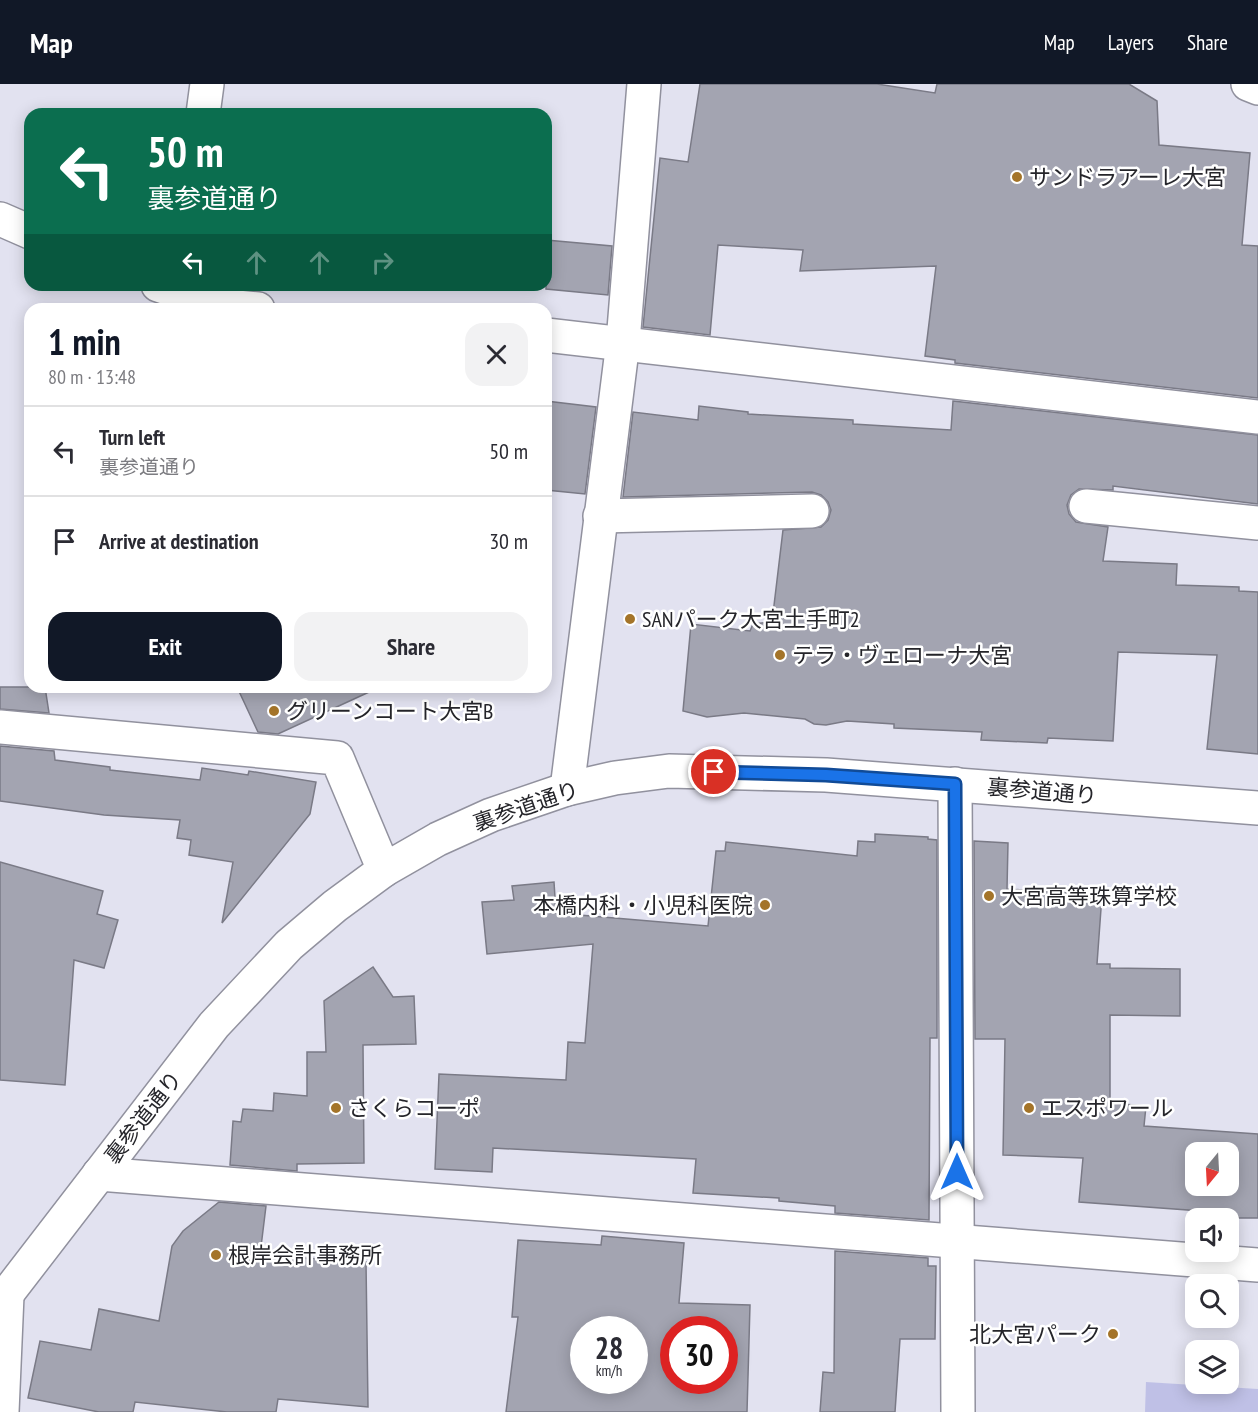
<!DOCTYPE html>
<html lang="en">
<head>
<meta charset="utf-8">
<style>
  body { margin:0; font-family:"PT Sans Narrow","Noto Sans JP",sans-serif; background:#f2f2f3; color:#2b2b33; height:100vh; display:flex; flex-direction:column; font-size:22px; white-space:nowrap }
  * { box-sizing:border-box; margin:0 }
  p { font-size:20px; color:#7c7c81 }
  .icon { flex:none; width:33px; height:33px; fill:none; stroke:currentColor; stroke-width:2; stroke-linecap:round; stroke-linejoin:round }
  .map { position:relative; flex:1; overflow:hidden }
  .drawer { position:absolute; left:24px; top:219px; width:528px; height:390px; display:flex; flex-direction:column; background:#fff; border-radius:18px; box-shadow:0 3px 15px #0003 }
  .drawer>* { flex:none }
  .hud { position:absolute; left:24px; top:24px; width:528px; height:183px; border-radius:18px; box-shadow:0 3px 15px #0003; background:#0b6e4f; color:#fff; overflow:hidden }
  .needle { width:39px; rotate:198deg }
  .tools { position:absolute; left:1185px; top:1058px; display:grid; gap:12px }
  .tools a { display:grid; place-items:center; width:54px; height:54px; border-radius:12px; background:#fff; box-shadow:0 3px 15px #0003; font-size:30px }
  .speed { position:absolute; left:570px; top:1232px; display:flex; gap:12px; font-size:30px; font-weight:700; text-align:center }
  .speed>* { display:grid; place-content:center; width:78px; height:78px; border-radius:50%; background:#fff; box-shadow:0 3px 15px #0003; line-height:1 }
  .speed small { font-size:15px; font-weight:400 }
  .speed .limit { border:9px solid #d22; background:#fff; color:#111 }
  .pin { position:absolute; display:grid; place-items:center; width:51px; height:51px; color:#fff; margin:-26px; border:3px solid #fff; border-radius:50%; box-shadow:0 2px 6px #0007 }
  .me { position:absolute; width:66px; margin:-33px; rotate:0deg; stroke-linejoin:round; filter:drop-shadow(0 0 4px #0008) }
  .turn { display:flex; align-items:center; gap:21px; height:126px; padding:0 24px; font-size:27px }
  .turn .icon { width:78px; height:78px; stroke-width:2.5 }
  .turn b { display:block; font-size:42px; line-height:51px }
  .lanes { display:flex; align-items:center; height:57px; padding:0 24px; background:#0003; justify-content:center; gap:30px; direction:ltr }
  .lanes .off { opacity:.35 }
  .round { display:grid; place-items:center; flex:none; width:63px; height:63px; border-radius:18px; background:#f2f2f3 }
  .summary { display:flex; align-items:center; justify-content:space-between; height:102px; padding:0 24px }
  h1 { font-size:36px; font-weight:600; line-height:45px; color:#111827 }
  .primary-button { display:flex; gap:12px; margin-top:auto; padding:12px 24px }
  .primary-button a { flex:1; height:69px; border-radius:18px; background:#111827; color:#fff; font-size:24px; font-weight:600; line-height:69px; text-align:center }
  .primary-button a+a { background:#f2f2f3; color:#2b2b33 }
  ul { padding:0; list-style:none }
  li { display:flex; align-items:center; gap:18px; height:90px; padding:0 24px; border-top:2px solid #e1e1e2 }
  li div { flex:1 }
  li b { display:block; font-size:22px }
  li em { font-style:normal }
  header { display:flex; align-items:center; gap:36px; box-sizing:border-box; height:84px; padding:0 30px; background:#111827; color:#fff }
  header strong { font-size:28px }
  nav { display:flex; gap:33px; margin-inline-start:auto; font-size:21px }
  .map>svg:first-child { display:block }
  .green { fill:#bfc0e6 }
  .building { fill:#a3a4b1; stroke:#7a7a86; stroke-width:1.5; fill-rule:evenodd }
  .lines { fill:none; stroke-linecap:round; stroke-linejoin:round }
  .minor-casing { stroke:#91919e; stroke-width:36 }
  .minor { stroke:#fff; stroke-width:33 }
  .route-casing { stroke:#114b97; stroke-width:15 }
  .route { stroke:#1a73e8; stroke-width:10 }
  .poi-dot { fill:#a47429; stroke:#fff; stroke-width:2 }
  .labels { text-anchor:middle; stroke-width:5; stroke-linejoin:round; paint-order:stroke }
  .poi-label { font-size:22px; fill:#25252a; stroke:#fff; text-anchor:start }
  .street-label { font-size:22px; fill:#25252a; stroke:#fff }
</style>
</head>
<body>
<header>
<strong>Map</strong>
<nav><a>Map</a><a>Layers</a><a>Share</a></nav>
</header>
<div class="map">
<svg width="1258" height="1328" viewBox="0 0 1258 1328">
  <rect width="100%" height="100%" fill="#e2e2f0"/>
  <!-- green -->
  <path class="green" d="M1146 1298 1258 1305V1328H1145Z"/>
  <!-- building -->
  <g class="building">
    <path d="M700 0H877L935 9 937 0H1129L1157 17 1159 61 1250 69 1242 161 1258 162V314L955 279V276L925 272 936 182 800 187 803 166 718 161 710 251 643 243 660 74 688 78Z"/>
    <path d="M546 156 612 162 608 211 546 205Z"/>
    <path d="M546 317 596 323 585 410 546 406Z"/>
    <path d="M953 317 1258 351V420L1113 402V406L1079 405 1071 411 1067 421 1069 430 1076 438 1108 443 1103 477 1177 480 1176 501 1239 503V507L1258 508V670L1207 665 1217 571 1118 568 1113 657 1048 654 1047 659 981 656 982 648 894 644V640L847 637 826 641 814 640 805 635 744 629 707 633 683 627 691 540 750 547 753 540 772 538 783 446 821 443 828 436 831 426 828 418 821 411 812 408 623 413 633 328 698 336 699 322 748 328V330L853 336V340L951 346Z"/>
    <path d="M0 603H45L49 629 0 625Z"/>
    <path d="M237 603H380L278 650 258 648Z"/>
    <path d="M0 662 54 667 55 676 110 683V686L200 696 202 684 248 691 249 687 316 698 310 730 222 839 233 778 189 771 191 756 177 754 180 736 104 731 0 717Z"/>
    <path d="M875 750 928 753V755L937 756V954H930L929 1136 835 1129V1122L779 1117V1114L693 1109 696 1075 493 1064 492 1088 435 1085 439 990 566 996 568 958 585 959 593 860 487 870 482 818 514 816 512 802 554 798 556 829 708 842 716 767H725L726 758 857 772 858 757 875 758Z"/>
    <path d="M974 757 1008 759 1007 805 1102 811 1097 880H1110V884L1180 885V932L1110 931V1019L1146 1022 1144 1042 1258 1050V1134H1201V1127L1079 1118 1083 1074 1003 1071 1005 955H975ZM1196 1068H1228V1101H1196Z"/>
    <path d="M0 778 103 807 97 830 118 836 104 884 74 876 65 1001 0 996Z"/>
    <path d="M373 883 393 913 414 912 416 960 363 961 364 1079 297 1080V1087L230 1081 233 1037 241 1038 243 1025 273 1027 274 1009 307 1012V968H326L324 917Z"/>
    <path d="M219 1118 266 1122 260 1171 366 1178 368 1323 278 1315 276 1328H227L135 1318 133 1328H99L28 1314 40 1257 91 1266 99 1225 159 1237 172 1162 183 1147Z"/>
    <path d="M602 1152 684 1159 679 1219 750 1221 747 1328H506L518 1233H512L518 1156 601 1161ZM584 1245H634V1296H584ZM674 1245H724V1296H674Z"/>
    <path d="M835 1167 928 1174V1182H936L935 1255H900L895 1328H820L823 1288 834 1289Z"/>
  </g>
  <g class="lines">
    <!-- minor casing -->
    <g class="minor-casing">
      <g id="minor">
        <path d="M1248 0 1258 4"/>
        <path d="M203 30 207 0"/>
        <path d="M0 135 30 148"/>
        <path d="M158 201 216 221 258 225"/>
        <path d="M546 251 1258 333"/>
        <path d="M1086 422 1258 439"/>
        <path d="M600 432 812 427"/>
        <path d="M0 643 337 674 384 786"/>
        <path d="M955 700 958 1328"/>
        <path d="M567 705 623 258 644 0"/>
        <path d="M99 1090 1258 1181"/>
        <path d="M0 1219 214 941 289 861 335 822 384 786 438 755 491 731 567 705 615 694 669 687 826 691 1258 724"/>
        <path d="M2 1328 7 1211"/>
      </g>
    </g>
    <!-- minor -->
    <use href="#minor" class="minor"/>
  </g>
  <g class="lines">
    <!-- route casing -->
    <g class="route-casing">
      <path id="route" d="M714 688 826 691 955 700 957 1088"/>
    </g>
    <!-- route -->
    <use href="#route" class="route"/>
  </g>
  <!-- markers -->
  <g class="poi-dot">
    <circle cx="1017" cy="93" r="6"/>
    <circle cx="630" cy="535" r="6"/>
    <circle cx="780" cy="571" r="6"/>
    <circle cx="274" cy="627" r="6"/>
    <circle cx="989" cy="812" r="6"/>
    <circle cx="765" cy="821" r="6"/>
    <circle cx="336" cy="1024" r="6"/>
    <circle cx="1029" cy="1024" r="6"/>
    <circle cx="216" cy="1171" r="6"/>
    <circle cx="1113" cy="1250" r="6"/>
  </g>
  <g class="labels">
    <!-- poi labels -->
    <g class="poi-label">
      <text x="1029" y="101">サンドラアーレ大宮</text>
      <text x="642" y="543">SANパーク大宮土手町2</text>
      <text x="792" y="579">テラ・ヴェローナ大宮</text>
      <text x="286" y="635">グリーンコート大宮B</text>
      <text x="1001" y="820">大宮高等珠算学校</text>
      <text x="753" y="829" text-anchor="end">本橋内科・小児科医院</text>
      <text x="348" y="1032">さくらコーポ</text>
      <text x="1041" y="1032">エスポワール</text>
      <text x="228" y="1179">根岸会計事務所</text>
      <text x="1101" y="1258" text-anchor="end">北大宮パーク</text>
    </g>
    <!-- street labels -->
    <g class="street-label">
      <text transform="translate(1042 707) rotate(5)" y="8">裏参道通り</text>
      <text transform="translate(526 722) rotate(-19)" y="8">裏参道通り</text>
      <text transform="translate(143 1033) rotate(-52)" y="8">裏参道通り</text>
    </g>
  </g>
</svg>
<div class="tools">
<a><svg class="needle" viewBox="-14 -14 28 28"><path d="M0-13l5 13h-10z" fill="#e53935"/><path d="M0 13l5-13h-10z" fill="#7c7c81"/></svg></a>
<a><svg class="icon" aria-label="sound" viewBox="0 0 24 24"><path d="M4 9h4l5-4v14l-5-4H4zM17 9q2 3 0 6"/></svg></a>
<a><svg class="icon" aria-label="search" viewBox="0 0 24 24"><circle cx="10" cy="10" r="6"/><path d="M15 15l6 6"/></svg></a>
<a><svg class="icon" aria-label="layers" viewBox="0 0 24 24"><path d="M12 4l9 5-9 5-9-5zM3 14l9 5 9-5"/></svg></a>
</div>
<div class="speed"><div>28<small>km/h</small></div><div class="limit">30</div></div>
<div class="pin" style="left:714px;top:688px;background:#d93025"><svg class="icon" aria-label="arrive" viewBox="0 0 24 24"><path d="M6 21V4h12l-3 4 3 4H6"/></svg></div>
<svg class="me" style="left:957px;top:1088px" viewBox="-20 -20 40 40"><path d="M0-17L14 15 0 8-14 15z" fill="#1a73e8" stroke="#fff" stroke-width="4"/></svg>
<div class="hud">
<div class="turn"><svg class="icon" aria-label="left" viewBox="0 0 24 24"><path d="M17 20v-9H6M10 6l-5 5 5 5"/></svg><div><b>50 m</b>裏参道通り</div></div>
<div class="lanes"><svg class="icon" aria-label="left" viewBox="0 0 24 24"><path d="M17 20v-9H6M10 6l-5 5 5 5"/></svg><svg class="icon off" aria-label="ahead" viewBox="0 0 24 24"><path d="M12 20V5M6 11l6-6 6 6"/></svg><svg class="icon off" aria-label="ahead" viewBox="0 0 24 24"><path d="M12 20V5M6 11l6-6 6 6"/></svg><svg class="icon off" aria-label="right" viewBox="0 0 24 24"><path d="M7 20v-9h11M14 6l5 5-5 5"/></svg></div>
</div>
<section class="drawer">
<div class="summary"><div><h1>1 min</h1><p>80 m · 13:48</p></div><a class="round"><svg class="icon" aria-label="close" viewBox="0 0 24 24"><path d="M6 6l12 12M18 6L6 18"/></svg></a></div>
<ul>
<li><svg class="icon" aria-label="left" viewBox="0 0 24 24"><path d="M17 20v-9H6M10 6l-5 5 5 5"/></svg><div><b>Turn left</b><p>裏参道通り</p></div><em>50 m</em></li>
<li><svg class="icon" aria-label="arrive" viewBox="0 0 24 24"><path d="M6 21V4h12l-3 4 3 4H6"/></svg><div><b>Arrive at destination</b></div><em>30 m</em></li>
</ul>
<div class="primary-button"><a>Exit</a><a>Share</a></div>
</section>
</div>
</body>
</html>
